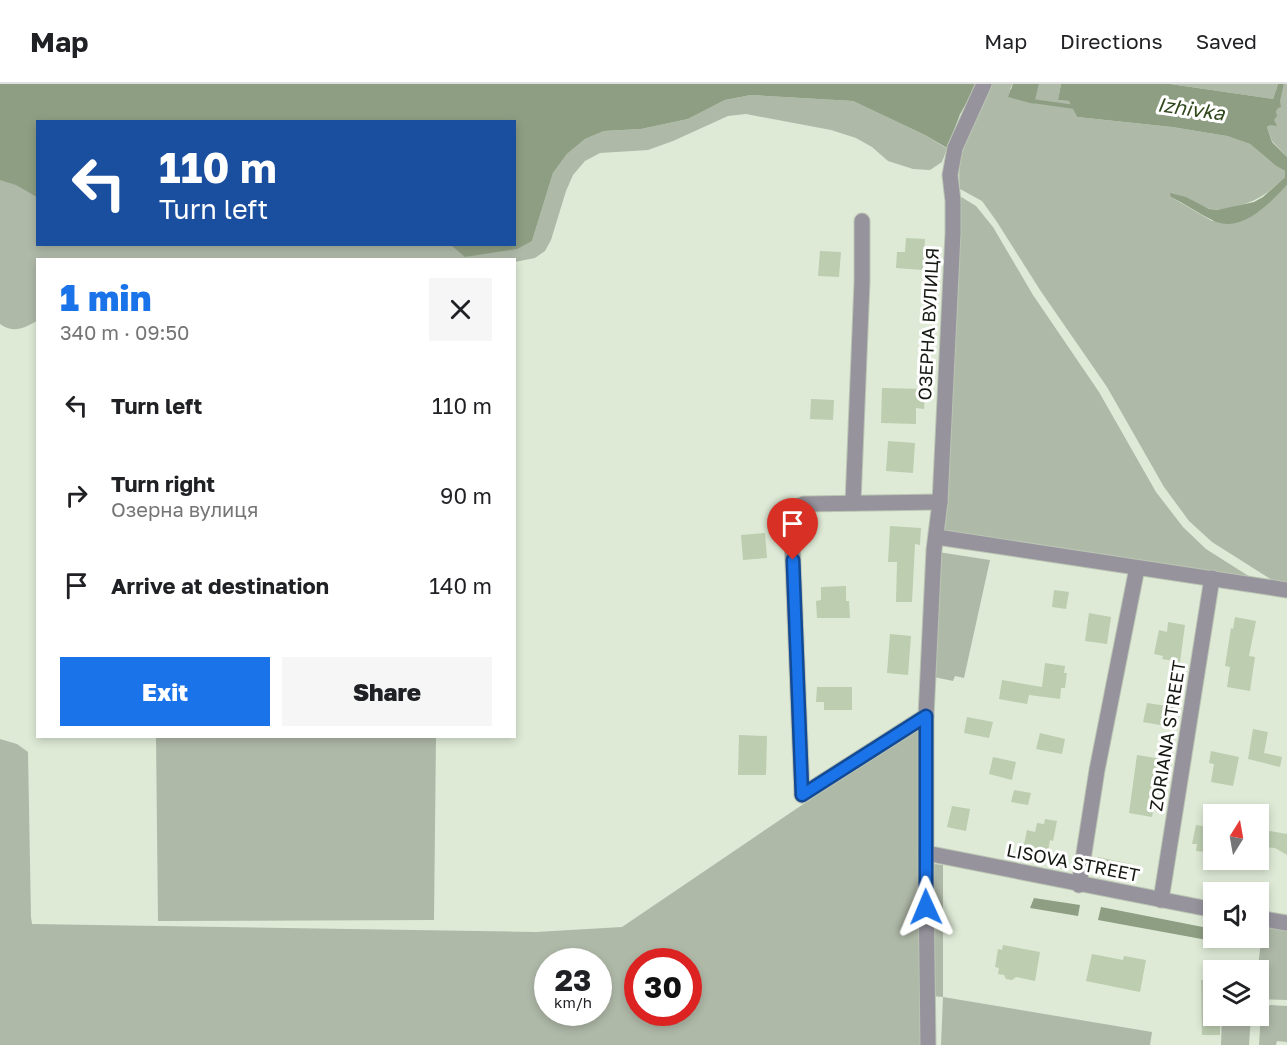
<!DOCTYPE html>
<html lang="en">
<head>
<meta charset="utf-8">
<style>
  body { margin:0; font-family:"Golos Text",sans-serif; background:#f6f6f6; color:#202124; height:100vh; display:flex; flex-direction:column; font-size:22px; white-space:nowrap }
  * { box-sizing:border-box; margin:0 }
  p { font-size:20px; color:#757577 }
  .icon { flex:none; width:33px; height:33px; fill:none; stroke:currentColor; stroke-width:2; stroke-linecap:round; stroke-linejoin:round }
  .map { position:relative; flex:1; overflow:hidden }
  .panel { position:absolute; left:36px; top:174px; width:480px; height:480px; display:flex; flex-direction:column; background:#fff; border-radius:0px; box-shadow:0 3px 9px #0003 }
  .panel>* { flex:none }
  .top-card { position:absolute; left:36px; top:36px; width:480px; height:126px; border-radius:0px; box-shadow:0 3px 9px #0003; background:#1a4fa0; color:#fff; overflow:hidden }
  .needle { width:39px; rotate:11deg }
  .tools { position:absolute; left:1203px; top:720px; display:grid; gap:12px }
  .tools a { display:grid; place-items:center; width:66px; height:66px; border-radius:0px; background:#fff; box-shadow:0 3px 9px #0003; font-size:30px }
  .speed { position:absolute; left:534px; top:864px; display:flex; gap:12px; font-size:30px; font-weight:700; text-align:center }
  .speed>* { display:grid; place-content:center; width:78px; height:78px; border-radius:50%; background:#fff; box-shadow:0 3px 9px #0003; line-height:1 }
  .speed small { font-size:15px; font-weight:400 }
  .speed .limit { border:9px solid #d22; background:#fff; color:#111 }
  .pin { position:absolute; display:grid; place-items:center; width:51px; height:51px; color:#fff; margin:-62px -26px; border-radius:50% 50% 50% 0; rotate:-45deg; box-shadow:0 0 6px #0007 }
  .pin .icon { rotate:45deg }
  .me { position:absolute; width:66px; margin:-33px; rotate:359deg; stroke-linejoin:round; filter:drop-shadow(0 0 4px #0008) }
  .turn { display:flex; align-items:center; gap:21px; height:126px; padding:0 24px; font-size:27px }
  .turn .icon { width:78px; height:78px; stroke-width:2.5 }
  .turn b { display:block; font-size:42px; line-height:51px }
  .round { display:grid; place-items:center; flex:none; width:63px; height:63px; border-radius:0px; background:#f6f6f6 }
  .headline { display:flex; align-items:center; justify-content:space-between; height:102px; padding:0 24px }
  h1 { font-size:36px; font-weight:800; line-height:45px; color:#1a73e8 }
  .cta { display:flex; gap:12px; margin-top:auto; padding:12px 24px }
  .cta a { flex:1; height:69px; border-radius:0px; background:#1a73e8; color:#fff; font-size:24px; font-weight:800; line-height:69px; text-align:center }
  .cta a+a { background:#f6f6f6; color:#202124 }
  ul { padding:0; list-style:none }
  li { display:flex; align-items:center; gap:18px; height:90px; padding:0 24px }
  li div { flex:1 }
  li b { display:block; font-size:22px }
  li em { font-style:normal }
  header { display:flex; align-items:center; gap:36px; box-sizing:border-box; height:84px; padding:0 30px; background:#fff; border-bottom:2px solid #e0e0e0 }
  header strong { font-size:28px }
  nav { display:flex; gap:33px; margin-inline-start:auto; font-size:21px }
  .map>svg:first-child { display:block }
  .green { fill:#afb9a8; fill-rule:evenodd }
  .water { fill:#8e9e83 }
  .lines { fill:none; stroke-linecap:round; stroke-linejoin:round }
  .stream { stroke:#8e9e83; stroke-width:4 }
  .building { fill:#bccdb0 }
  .minor-casing { stroke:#bac4b3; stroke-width:17 }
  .minor { stroke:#96939d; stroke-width:15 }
  .route-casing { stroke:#114b97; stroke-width:15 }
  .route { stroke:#1a73e8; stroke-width:10 }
  .labels { text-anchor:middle; stroke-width:6; stroke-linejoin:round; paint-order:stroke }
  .street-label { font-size:18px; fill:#151912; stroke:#fff }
  .water-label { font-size:20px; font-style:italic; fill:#30481c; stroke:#fff }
</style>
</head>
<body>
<header>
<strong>Map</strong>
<nav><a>Map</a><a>Directions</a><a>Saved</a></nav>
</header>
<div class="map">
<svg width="1287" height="961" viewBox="0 0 1287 961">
  <rect width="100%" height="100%" fill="#deead6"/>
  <!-- green -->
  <g class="green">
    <path d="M977 0 960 30 942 78 930 86 913 85 888 77 872 63 856 54 831 46 746 30 728 32 673 57 648 66 600 69 585 77 573 91 566 107 551 156 545 167 535 174 515 178 514 176H38L37 237C24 244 14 250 0 240V63L37 70 38 160H460L465 173 532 157 553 89 567 70 585 55 604 47 641 45 688 35 725 16 751 11 853 17 925 51 946 64 944 45Z"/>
    <path d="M989 0H1013L1010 5 1033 20 1039 0H1061L1058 16 1070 17 1077 33 1172 43 1227 52 1250 60 1276 82 1285 87V93C1263 113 1258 117 1229 124 1223 125 1216 127 1210 125 1192 120 1195 113 1171 113L1212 137 1259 127 1287 101V502L1280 501 1212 458 1189 437 1164 403 1107 303 1040 206 997 138 982 117 960 105C955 68 975 34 989 0Z"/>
    <path d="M1170 0H1278L1273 15Z"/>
    <path d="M1284 0H1287V73L1272 57 1267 43 1274 36Z"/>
    <path d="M958 111 976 122 993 143 1033 211 1099 308 1156 408 1183 443 1206 465 1258 498 941 449C954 337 957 224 958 111Z"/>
    <path d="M938 468 990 476 964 594 955 592 953 597 934 593Z"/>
    <path d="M923 639 922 961H0V655L17 660 28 668 31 833 32 840 536 848 622 843ZM548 878H598V928H548ZM638 878H688V928H638Z"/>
    <path d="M156 653H436L434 836 158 837Z"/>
    <path d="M935 780 943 781V913L1152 948 1150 961H941L943 913 932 912 931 783Z"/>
    <path d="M1263 842 1287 847V916L1259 915 1258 886H1223V880L1258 882Z"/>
    <path d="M1270 921 1287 922V958L1277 957 1276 961H1259L1261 928Z"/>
    <path d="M1222 932H1251L1249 961H1221Z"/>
  </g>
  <!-- water -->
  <g class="water">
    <path d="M0 0H977L960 30 947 64 925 51 853 17 751 11 725 16 688 35 641 45 604 47 585 55 567 70 553 89 532 157 517 165 465 173 451 161 514 160V38H38L37 113 16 101 0 96Z"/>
    <path d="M1013 0H1039L1034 20 1008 13Z"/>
    <path d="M1061 0H1170L1273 15 1278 0H1284L1280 17 1281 23 1278 24 1276 28 1277 32 1274 36 1277 42 1270 41 1267 43 1272 58 1287 73V101C1269 120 1240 151 1212 136 1198 129 1185 120 1171 113L1170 109 1186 113 1209 125 1217 126 1254 118 1263 113 1285 93V87L1276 82 1250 60 1227 52 1172 43 1077 33 1069 17 1058 16Z"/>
    <path d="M1034 814 1080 821 1078 832 1030 824Z"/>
    <path d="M1101 823 1213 845 1214 854H1219L1218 858 1098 836Z"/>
  </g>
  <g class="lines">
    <!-- stream -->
    <path class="stream" d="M1032 17 1075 23"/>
  </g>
  <!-- building -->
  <g class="building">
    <path d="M906 154 925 155 923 186 896 184 897 168H905Z"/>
    <path d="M820 167 841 168 839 193 818 192Z"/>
    <path d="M882 304 925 305 924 325 916 324V340L881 339Z"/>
    <path d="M811 315 834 316 833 336 810 335Z"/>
    <path d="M888 357 915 359 913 389 886 387Z"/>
    <path d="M890 442 921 444 920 461 915 460 912 518H896L897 478H888Z"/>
    <path d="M765 449 767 474 743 476 741 451Z"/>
    <path d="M846 502V517H849L850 534H817L816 517 821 516V503Z"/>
    <path d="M1054 506 1069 508 1066 525 1052 523Z"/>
    <path d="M1089 529 1111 533 1107 560 1085 557Z"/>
    <path d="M1235 533 1256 537 1249 572 1255 573 1250 607 1227 603 1230 583 1225 582 1231 544 1233 545Z"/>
    <path d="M1168 538 1185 541 1180 578 1162 575 1163 572 1154 570 1159 546 1167 548Z"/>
    <path d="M890 550 911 552 908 591 887 589Z"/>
    <path d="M1045 579 1065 582 1064 589H1067L1065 604H1061L1060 615 1029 611 1027 620 999 615 1002 596 1042 603Z"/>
    <path d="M817 603H852V626H824V618H816Z"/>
    <path d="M1147 619 1174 623 1171 643 1143 638Z"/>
    <path d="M967 633 993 638 989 654 964 649Z"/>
    <path d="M1253 645 1268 648 1264 669 1282 673 1280 683 1248 675Z"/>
    <path d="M1040 649 1065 655 1062 670 1036 665Z"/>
    <path d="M739 651 767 652 766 691H738Z"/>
    <path d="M1211 667 1239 673 1233 702 1211 698 1214 680 1209 679Z"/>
    <path d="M1137 671 1162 675 1152 733 1129 729Z"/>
    <path d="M993 673 1016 678 1012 696 989 690Z"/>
    <path d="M1014 706 1031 709 1028 721 1011 718Z"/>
    <path d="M952 722 970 725 966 747 947 743Z"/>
    <path d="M1045 735 1057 737 1053 757 1050 756 1048 767 1035 765 1034 768 1023 766 1027 746 1035 748 1037 739 1044 740Z"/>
    <path d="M1196 741 1214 744V769L1196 767 1197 760H1192Z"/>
    <path d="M1258 745 1287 750V771L1275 764 1258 762Z"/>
    <path d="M1098 773 1131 780 1128 795 1095 789Z"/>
    <path d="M1003 861 1040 868 1035 897 1016 893 1012 896 1006 895 1004 891 998 890 999 884 995 883 998 865 1002 866Z"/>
    <path d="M1092 870 1123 876 1124 872 1146 876 1140 908 1086 897Z"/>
    <path d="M1201 896H1214V939H1220V951H1202Z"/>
  </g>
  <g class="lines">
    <!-- minor casing -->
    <g class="minor-casing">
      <g id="minor">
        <path d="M853 419 862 198V137"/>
        <path d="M937 453 1287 506"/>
        <path d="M802 711 791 428 796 423 804 420 940 418"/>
        <path d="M802 711 926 632"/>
        <path d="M926 769 1214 826"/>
        <path d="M1079 801 1097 686 1137 484"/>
        <path d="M1161 816 1212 494"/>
        <path d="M1258 834 1287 839"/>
        <path d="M928 961 926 800V632L934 466 940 418 953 149V117L950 91 955 64 984 0"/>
      </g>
    </g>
    <!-- minor -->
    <use href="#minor" class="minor"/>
  </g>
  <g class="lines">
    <!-- route casing -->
    <g class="route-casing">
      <path id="route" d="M793 476 802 711 926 632V823"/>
    </g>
    <!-- route -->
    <use href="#route" class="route"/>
  </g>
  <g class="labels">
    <!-- street labels -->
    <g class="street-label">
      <text transform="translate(929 240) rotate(-87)" y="6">ОЗЕРНА ВУЛИЦЯ</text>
      <text transform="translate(1168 652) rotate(-81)" y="6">ZORIANA STREET</text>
      <text transform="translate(1073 779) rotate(11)" y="6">LISOVA STREET</text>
    </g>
    <!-- water labels -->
    <g class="water-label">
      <text transform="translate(1191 25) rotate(8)" y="7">Izhivka</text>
    </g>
  </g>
</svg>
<div class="tools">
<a><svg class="needle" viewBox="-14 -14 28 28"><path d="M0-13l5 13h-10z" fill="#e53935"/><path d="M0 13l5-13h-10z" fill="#757577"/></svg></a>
<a><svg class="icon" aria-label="sound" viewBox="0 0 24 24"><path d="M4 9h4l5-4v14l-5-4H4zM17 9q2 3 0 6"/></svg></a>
<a><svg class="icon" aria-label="layers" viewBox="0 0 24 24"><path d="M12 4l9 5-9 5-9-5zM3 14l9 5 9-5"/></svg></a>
</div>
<div class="speed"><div>23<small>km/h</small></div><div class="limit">30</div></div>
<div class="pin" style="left:793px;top:476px;background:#d93025"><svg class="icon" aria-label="arrive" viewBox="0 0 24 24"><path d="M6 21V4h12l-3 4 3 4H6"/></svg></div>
<svg class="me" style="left:926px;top:823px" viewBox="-20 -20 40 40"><path d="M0-17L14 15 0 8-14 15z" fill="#1a73e8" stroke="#fff" stroke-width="4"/></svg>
<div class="top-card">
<div class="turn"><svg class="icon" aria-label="left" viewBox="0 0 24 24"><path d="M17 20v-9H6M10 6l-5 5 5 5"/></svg><div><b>110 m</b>Turn left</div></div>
</div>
<section class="panel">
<div class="headline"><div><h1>1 min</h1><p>340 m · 09:50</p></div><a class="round"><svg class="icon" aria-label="close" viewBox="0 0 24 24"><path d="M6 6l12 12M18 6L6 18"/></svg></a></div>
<ul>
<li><svg class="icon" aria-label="left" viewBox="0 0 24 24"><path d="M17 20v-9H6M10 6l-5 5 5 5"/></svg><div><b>Turn left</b></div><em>110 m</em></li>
<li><svg class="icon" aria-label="right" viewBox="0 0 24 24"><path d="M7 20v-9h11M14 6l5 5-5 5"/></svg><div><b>Turn right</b><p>Озерна вулиця</p></div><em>90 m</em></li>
<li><svg class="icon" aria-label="arrive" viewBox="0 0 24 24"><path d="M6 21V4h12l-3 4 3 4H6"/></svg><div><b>Arrive at destination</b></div><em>140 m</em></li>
</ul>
<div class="cta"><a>Exit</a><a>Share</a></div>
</section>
</div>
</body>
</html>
